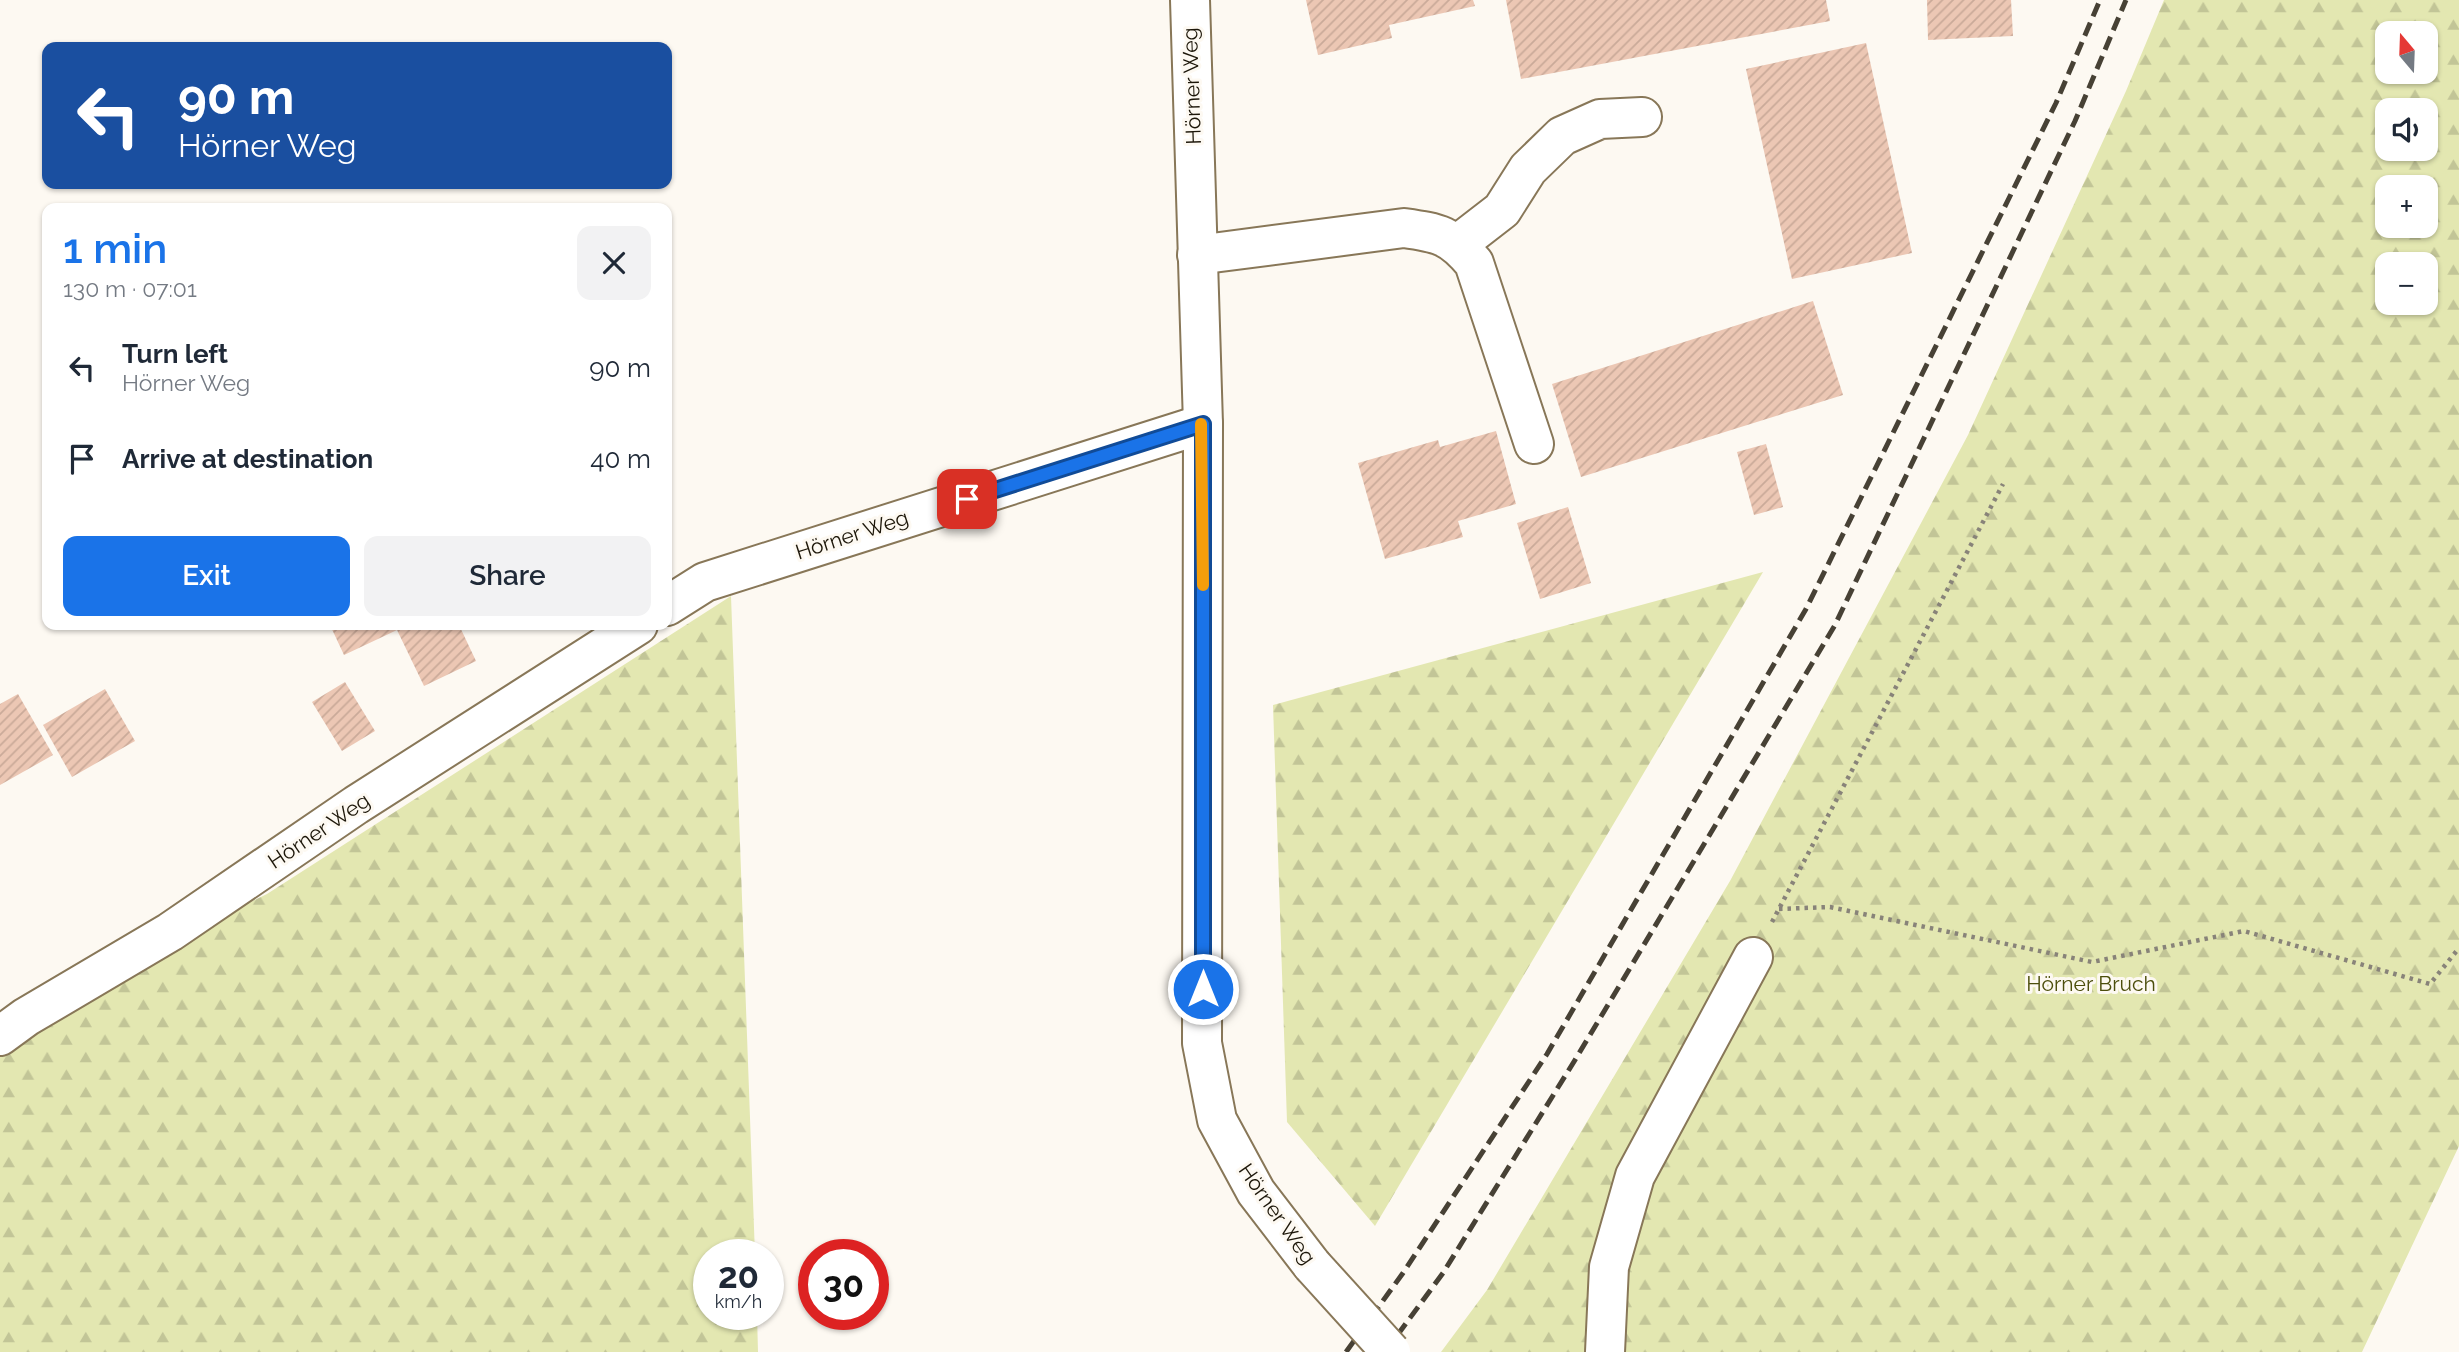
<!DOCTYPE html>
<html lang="en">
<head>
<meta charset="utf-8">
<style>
  body { margin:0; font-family:Raleway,sans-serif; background:#f2f2f3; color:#1f2937; height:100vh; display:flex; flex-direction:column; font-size:26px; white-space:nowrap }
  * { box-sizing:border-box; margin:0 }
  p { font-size:23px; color:#747a83 }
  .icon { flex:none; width:38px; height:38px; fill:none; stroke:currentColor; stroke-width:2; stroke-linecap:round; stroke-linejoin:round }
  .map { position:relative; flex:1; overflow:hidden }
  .drawer { position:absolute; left:42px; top:203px; width:630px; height:427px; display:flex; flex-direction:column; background:#fff; border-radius:14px; box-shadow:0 2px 5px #0004 }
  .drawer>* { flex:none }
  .hud { position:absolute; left:42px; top:42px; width:630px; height:147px; border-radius:14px; box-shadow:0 2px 5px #0004; background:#1a4fa0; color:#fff; overflow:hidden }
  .needle { width:46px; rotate:341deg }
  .tools { position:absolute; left:2375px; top:21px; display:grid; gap:14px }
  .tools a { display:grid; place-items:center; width:63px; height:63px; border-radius:14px; background:#fff; box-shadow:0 2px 5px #0004; font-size:35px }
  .speed { position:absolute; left:693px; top:1239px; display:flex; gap:14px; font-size:35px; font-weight:700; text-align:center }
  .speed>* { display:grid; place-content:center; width:91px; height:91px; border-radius:50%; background:#fff; box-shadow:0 2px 5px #0004; line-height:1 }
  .speed small { font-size:18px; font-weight:400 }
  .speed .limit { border:10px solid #d22; background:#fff; color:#111 }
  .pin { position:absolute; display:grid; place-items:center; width:60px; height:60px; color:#fff; margin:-30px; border-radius:14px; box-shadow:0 4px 10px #0006 }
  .me { position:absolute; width:77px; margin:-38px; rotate:0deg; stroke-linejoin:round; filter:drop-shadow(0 0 5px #0008) }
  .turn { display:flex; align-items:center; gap:24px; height:147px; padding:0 21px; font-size:32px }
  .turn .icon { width:91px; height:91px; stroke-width:2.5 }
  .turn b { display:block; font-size:49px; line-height:60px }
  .round { display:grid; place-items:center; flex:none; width:74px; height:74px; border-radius:14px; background:#f2f2f3 }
  .headline { display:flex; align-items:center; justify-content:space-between; height:119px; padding:0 21px }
  h1 { font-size:42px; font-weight:600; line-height:52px; color:#1a73e8 }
  .action { display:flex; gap:14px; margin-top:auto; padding:14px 21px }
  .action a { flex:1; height:80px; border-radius:14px; background:#1a73e8; color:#fff; font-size:28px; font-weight:600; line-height:80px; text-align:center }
  .action a+a { background:#f2f2f3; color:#1f2937 }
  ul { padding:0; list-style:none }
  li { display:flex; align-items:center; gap:21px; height:91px; padding:0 21px }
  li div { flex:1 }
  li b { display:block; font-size:26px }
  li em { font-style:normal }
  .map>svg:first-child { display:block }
  .forest { fill:url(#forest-firs); fill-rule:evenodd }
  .building { fill:url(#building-hatch) }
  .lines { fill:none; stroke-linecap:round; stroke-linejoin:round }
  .minor-casing { stroke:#887758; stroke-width:42 }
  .path { stroke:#888379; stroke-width:4.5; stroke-dasharray:3.5 5; stroke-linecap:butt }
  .minor { stroke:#fff; stroke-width:38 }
  .rail { stroke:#474135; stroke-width:5; stroke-dasharray:14 7; stroke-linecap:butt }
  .minor-bridge-casing { stroke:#887758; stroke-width:42; stroke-linecap:butt }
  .minor-bridge { stroke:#fff; stroke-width:38 }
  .route-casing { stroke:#114b97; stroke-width:18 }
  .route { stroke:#1a73e8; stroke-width:12 }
  .slow { stroke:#f59e0b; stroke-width:12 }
  .labels { text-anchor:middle; stroke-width:6; stroke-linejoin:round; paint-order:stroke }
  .street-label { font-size:21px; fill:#1c1609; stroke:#fdf9f2 }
  .park-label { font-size:21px; fill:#4c4e0c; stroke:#fdf9f2 }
</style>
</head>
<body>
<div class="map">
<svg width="2459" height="1352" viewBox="0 0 2459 1352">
  <defs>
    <pattern id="forest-firs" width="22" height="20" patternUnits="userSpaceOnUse" patternTransform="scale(1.75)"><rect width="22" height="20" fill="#e3e7b1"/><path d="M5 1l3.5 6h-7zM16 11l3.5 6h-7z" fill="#c2c597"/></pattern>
    <pattern id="building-hatch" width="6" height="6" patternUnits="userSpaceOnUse" patternTransform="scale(1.75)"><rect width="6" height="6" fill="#ecc7b4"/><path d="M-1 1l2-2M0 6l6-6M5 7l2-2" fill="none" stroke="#caaa99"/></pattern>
  </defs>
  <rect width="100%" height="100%" fill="#fdf9f2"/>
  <!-- forest -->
  <g class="forest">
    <path d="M2164 0H2459V1146L2362 1352H1441L1487 1290 1730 881 1968 435 2126 91ZM2387 33H2426V72H2387ZM2387 110H2426V149H2387ZM2387 187H2426V226H2387ZM2387 264H2426V303H2387Z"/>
    <path d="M1763 572 1375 1226 1287 1122 1273 705Z"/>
    <path d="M731 596 755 1255H709V1314H757L758 1352H0V1023L267 894Z"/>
  </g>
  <!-- building -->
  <g class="building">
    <path d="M1306 0H1473L1475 6 1389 25 1392 38 1318 55Z"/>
    <path d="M1506 0H1826L1830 21 1521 79Z"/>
    <path d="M1927 0H2011L2013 36 1928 40Z"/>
    <path d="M1866 43 1912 253 1792 279 1746 69Z"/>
    <path d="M1813 301 1843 395 1581 477 1552 384Z"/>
    <path d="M1496 431 1516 504 1458 521 1463 537 1385 559 1358 463 1438 440 1440 447Z"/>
    <path d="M1766 444 1783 507 1754 515 1737 452Z"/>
    <path d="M1568 507 1591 583 1540 599 1517 523Z"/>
    <path d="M330 625H459L476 661 424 686 397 630 344 655Z"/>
    <path d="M345 682 375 731 342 751 312 702Z"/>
    <path d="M105 689 135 741 72 777 43 725Z"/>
    <path d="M18 694 53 755 0 785V704Z"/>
  </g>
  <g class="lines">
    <!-- minor casing -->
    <g class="minor-casing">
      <g id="minor">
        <path d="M1190 0 1203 424 1202 1043 1217 1120 1256 1192 1312 1265"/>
        <path d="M1458 244 1502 210 1528 169 1562 136 1600 119 1642 117"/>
        <path d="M1197 255 1404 228C1439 233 1451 235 1474 263L1534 444"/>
        <path d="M667 606 705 582 1203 424"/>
        <path d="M0 1036 26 1017 170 932 356 805 638 625"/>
        <path d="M1605 1352 1609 1267 1635 1176 1753 957"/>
      </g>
    </g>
    <!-- path -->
    <g class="path">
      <path d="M1779 909 1830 907 2092 962 2244 931 2430 984 2459 948"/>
      <path d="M1772 922 2003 484"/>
    </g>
    <!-- minor -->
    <use href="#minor" class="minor"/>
    <!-- rail -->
    <g class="rail">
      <path d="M1346 1352 1403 1273 1547 1054 1806 609 2056 103 2100 0"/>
      <path d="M1385 1352 1443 1273 1575 1060 1835 625 2075 121 2126 0"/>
    </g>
    <!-- minor-bridge casing -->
    <g class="minor-bridge-casing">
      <path id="minor-bridge" d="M1312 1265 1391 1352"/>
    </g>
    <!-- minor-bridge -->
    <use href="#minor-bridge" class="minor-bridge"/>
  </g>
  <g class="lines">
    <!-- route casing -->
    <g class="route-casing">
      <path id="route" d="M967 499 1203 424V989"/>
    </g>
    <!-- route -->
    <use href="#route" class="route"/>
    <!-- slow -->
    <path class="slow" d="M1201 424 1203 585"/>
  </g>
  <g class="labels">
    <!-- street labels -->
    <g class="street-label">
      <text transform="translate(1192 86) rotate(-92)" y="7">Hörner Weg</text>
      <text transform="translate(852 535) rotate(-18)" y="7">Hörner Weg</text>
      <text transform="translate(319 831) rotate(-34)" y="7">Hörner Weg</text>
      <text transform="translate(1277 1214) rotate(55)" y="7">Hörner Weg</text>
    </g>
    <!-- park labels -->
    <g class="park-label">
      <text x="2091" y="991">Hörner Bruch</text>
    </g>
  </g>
</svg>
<div class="tools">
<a><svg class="needle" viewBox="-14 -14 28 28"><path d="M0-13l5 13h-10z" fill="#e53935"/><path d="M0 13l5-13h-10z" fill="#747a83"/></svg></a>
<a><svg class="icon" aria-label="sound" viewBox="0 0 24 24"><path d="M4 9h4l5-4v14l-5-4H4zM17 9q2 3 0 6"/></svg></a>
<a>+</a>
<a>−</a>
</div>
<div class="speed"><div>20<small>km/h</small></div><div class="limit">30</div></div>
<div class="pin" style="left:967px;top:499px;background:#d93025"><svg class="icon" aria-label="arrive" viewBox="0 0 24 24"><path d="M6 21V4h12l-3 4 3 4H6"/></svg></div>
<svg class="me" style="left:1203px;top:989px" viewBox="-20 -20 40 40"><circle r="17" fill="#1a73e8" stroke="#fff" stroke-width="3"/><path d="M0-11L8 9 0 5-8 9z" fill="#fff"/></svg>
<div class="hud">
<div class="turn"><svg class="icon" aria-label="left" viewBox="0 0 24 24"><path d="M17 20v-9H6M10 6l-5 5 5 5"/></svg><div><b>90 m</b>Hörner Weg</div></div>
</div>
<section class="drawer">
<div class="headline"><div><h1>1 min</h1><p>130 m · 07:01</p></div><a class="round"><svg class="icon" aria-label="close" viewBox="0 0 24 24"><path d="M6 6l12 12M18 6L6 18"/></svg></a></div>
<ul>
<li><svg class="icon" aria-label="left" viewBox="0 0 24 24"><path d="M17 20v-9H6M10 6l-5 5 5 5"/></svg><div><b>Turn left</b><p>Hörner Weg</p></div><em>90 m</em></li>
<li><svg class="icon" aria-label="arrive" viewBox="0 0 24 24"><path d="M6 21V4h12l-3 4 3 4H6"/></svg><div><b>Arrive at destination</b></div><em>40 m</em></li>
</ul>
<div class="action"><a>Exit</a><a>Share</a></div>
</section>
</div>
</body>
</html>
